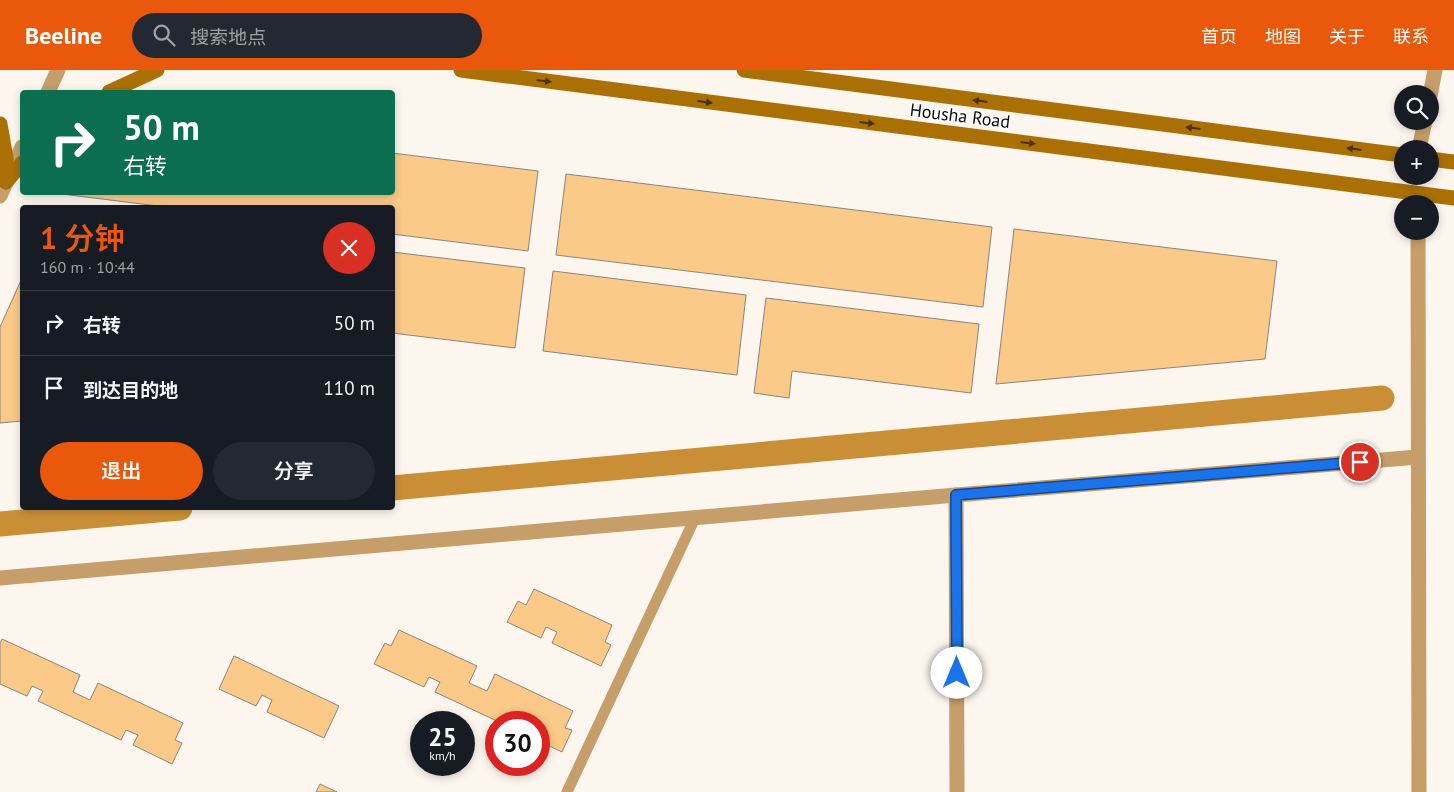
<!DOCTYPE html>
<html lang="zh">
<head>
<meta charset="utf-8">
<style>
  body { margin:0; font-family:"PT Sans","Noto Sans SC",sans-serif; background:#242831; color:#f1f3f6; height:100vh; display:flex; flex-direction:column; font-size:19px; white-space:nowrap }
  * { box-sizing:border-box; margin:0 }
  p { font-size:16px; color:#9ea1a6 }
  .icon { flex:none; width:28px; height:28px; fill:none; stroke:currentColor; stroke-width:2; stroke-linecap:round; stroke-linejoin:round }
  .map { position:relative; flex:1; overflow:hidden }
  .drawer { position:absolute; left:20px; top:135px; width:375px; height:305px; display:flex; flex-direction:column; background:#171b24; border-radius:5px; box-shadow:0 2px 8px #0003 }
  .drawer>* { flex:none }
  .top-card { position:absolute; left:20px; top:20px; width:375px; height:105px; border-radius:5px; box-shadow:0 2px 8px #0003; background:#0b6e4f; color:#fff; overflow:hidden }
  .tools { position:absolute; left:1394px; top:15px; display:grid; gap:10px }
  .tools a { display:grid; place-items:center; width:45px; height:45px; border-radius:50%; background:#171b24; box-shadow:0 2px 8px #0003; font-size:25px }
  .speed { position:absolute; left:410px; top:641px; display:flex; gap:10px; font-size:25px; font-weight:700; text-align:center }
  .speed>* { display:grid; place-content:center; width:65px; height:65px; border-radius:50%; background:#171b24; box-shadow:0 2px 8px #0003; line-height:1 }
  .speed small { font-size:12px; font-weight:400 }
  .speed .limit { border:8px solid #d22; background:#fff; color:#111 }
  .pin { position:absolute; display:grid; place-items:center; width:42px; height:42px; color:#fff; margin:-21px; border:2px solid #fff; border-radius:50%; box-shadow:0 1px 5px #0007 }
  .me { position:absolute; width:55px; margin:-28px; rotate:0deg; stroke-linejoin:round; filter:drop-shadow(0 0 4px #0008) }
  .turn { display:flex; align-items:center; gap:18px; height:105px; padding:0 20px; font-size:22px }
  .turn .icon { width:65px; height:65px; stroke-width:2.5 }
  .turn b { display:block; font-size:35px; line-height:42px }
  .round { display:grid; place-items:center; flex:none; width:52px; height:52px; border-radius:26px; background:#242831 }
  .head { display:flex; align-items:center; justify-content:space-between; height:85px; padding:0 20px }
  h1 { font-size:30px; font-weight:600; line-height:38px; color:#ea580c }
  .cta { display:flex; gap:10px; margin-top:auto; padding:10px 20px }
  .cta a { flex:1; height:58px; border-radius:30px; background:#ea580c; color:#fff; font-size:20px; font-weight:600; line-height:58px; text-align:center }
  .cta a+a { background:#242831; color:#f1f3f6 }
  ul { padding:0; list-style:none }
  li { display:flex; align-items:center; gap:15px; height:65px; padding:0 20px; border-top:1px solid #363941 }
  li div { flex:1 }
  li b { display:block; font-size:19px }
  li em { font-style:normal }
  header { display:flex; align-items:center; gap:30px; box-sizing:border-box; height:70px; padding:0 25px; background:#ea580c; color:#fff }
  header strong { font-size:24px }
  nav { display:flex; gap:28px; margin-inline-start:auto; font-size:18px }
  .search { width:350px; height:45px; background:#242831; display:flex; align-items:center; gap:12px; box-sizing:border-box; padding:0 18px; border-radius:28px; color:#9ea1a6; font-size:19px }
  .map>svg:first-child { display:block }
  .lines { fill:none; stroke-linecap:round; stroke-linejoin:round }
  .canal { stroke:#ca8e37; stroke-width:25 }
  .building { fill:#fbc988; stroke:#8a857f }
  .service { stroke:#c59e6a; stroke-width:11 }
  .minor { stroke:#c59e6a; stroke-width:15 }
  .tertiary { stroke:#c59e6a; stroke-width:15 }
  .secondary { stroke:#aa7004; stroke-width:15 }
  .oneway { fill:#4c3307 }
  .route-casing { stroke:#114b97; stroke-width:12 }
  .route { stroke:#1a73e8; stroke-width:9 }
  .labels { text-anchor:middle; stroke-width:4; stroke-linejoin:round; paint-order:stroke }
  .street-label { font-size:18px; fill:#0d0b09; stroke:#fff }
</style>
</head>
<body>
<header>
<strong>Beeline</strong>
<div class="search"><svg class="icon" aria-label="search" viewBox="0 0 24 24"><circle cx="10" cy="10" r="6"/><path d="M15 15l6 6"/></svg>搜索地点</div>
<nav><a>首页</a><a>地图</a><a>关于</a><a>联系</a></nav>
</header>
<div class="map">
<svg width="1454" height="722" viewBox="0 0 1454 722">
  <rect width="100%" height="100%" fill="#fcf6ef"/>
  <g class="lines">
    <!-- canal -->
    <g class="canal">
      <path d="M392 418 1382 328"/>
      <path d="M0 454 180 438"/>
    </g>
  </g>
  <!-- building -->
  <g class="building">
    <path d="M392 83 538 101 528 181 392 164V138H174L62 124 392 122Z"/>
    <path d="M566 104 992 157 983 237 556 185Z"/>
    <path d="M1014 159 1277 191 1265 289 996 314Z"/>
    <path d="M392 182 525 198 515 278 392 263Z"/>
    <path d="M553 201 746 225 737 305 543 281Z"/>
    <path d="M22 208V351L0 353V257Z"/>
    <path d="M766 228 979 254 971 323 792 301 789 328 754 323Z"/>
    <path d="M534 519 612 555 605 572 611 575 601 596 552 573 557 562 546 557 541 568 507 552 518 531 526 535Z"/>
    <path d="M399 560 477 596 469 613 487 621 495 604 573 641 565 658 572 660 562 682 539 671V652H515L517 648 506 643 502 652H499L435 622 440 612 429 607 424 617 374 594 385 573 391 576Z"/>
    <path d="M2 569 80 605 73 622 90 630 98 613 183 653 175 670 182 673 172 694 133 675 138 665 126 660 121 670 38 631 43 621 32 616 27 626 0 614V573Z"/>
    <path d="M234 586 339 636 324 668 267 642 272 630 262 625 256 636 219 619Z"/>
    <path d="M320 714 337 722H316Z"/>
  </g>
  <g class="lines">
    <!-- service -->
    <path class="service" d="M567 722 695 448"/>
    <!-- minor -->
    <g class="minor">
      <path d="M1418 161 1419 722"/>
      <path d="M956 425 957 722"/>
      <path d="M0 508 956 425 1418 387"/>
    </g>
    <!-- tertiary -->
    <g class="tertiary">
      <path d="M48 22 58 0"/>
      <path d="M1430 26 1435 0"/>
      <path d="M1419 79 1425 51"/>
      <path d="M0 126 22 77"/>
    </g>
    <!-- secondary -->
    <g class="secondary">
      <path d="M461 0 1454 128"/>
      <path d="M744 0 1402 85"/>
      <path d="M109 22 157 0"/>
      <path d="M0 54 6 88V112"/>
      <path d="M1430 89 1454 92"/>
      <path d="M6 112 22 93"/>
    </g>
  </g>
  <!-- one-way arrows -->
  <defs><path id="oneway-solid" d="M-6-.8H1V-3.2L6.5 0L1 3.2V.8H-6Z" transform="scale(1.25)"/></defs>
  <g class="oneway">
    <use href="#oneway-solid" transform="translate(544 11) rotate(7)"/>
    <use href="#oneway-solid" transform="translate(980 31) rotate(-173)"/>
    <use href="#oneway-solid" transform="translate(705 32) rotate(7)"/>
    <use href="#oneway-solid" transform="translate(867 53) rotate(7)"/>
    <use href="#oneway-solid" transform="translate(1193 58) rotate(-173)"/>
    <use href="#oneway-solid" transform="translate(1028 73) rotate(7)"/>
    <use href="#oneway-solid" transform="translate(1354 79) rotate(-173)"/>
  </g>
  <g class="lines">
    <!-- route casing -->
    <g class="route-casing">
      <path id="route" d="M957 603 956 425 1360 392"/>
    </g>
    <!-- route -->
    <use href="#route" class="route"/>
  </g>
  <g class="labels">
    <!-- street labels -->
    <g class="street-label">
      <text transform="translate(960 46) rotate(7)" y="6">Housha Road</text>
    </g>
  </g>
</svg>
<div class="tools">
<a><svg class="icon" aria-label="search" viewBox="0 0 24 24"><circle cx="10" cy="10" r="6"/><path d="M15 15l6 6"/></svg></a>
<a>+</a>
<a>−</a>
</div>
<div class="speed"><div>25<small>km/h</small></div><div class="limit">30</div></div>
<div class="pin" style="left:1360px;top:392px;background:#d93025"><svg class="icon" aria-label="arrive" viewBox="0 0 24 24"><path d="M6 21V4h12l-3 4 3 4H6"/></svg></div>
<svg class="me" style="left:957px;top:603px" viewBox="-20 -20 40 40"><circle r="19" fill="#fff"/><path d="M0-13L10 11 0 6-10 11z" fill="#1a73e8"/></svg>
<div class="top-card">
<div class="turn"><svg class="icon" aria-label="right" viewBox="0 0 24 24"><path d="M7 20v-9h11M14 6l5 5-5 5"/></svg><div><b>50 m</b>右转</div></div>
</div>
<section class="drawer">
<div class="head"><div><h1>1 分钟</h1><p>160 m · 10:44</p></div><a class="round" style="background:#d93025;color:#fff"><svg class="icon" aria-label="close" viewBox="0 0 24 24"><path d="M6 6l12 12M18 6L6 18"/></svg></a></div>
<ul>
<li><svg class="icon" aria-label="right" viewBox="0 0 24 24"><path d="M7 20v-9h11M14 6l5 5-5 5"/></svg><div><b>右转</b></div><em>50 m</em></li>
<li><svg class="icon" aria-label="arrive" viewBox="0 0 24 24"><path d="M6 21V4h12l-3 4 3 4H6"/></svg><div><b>到达目的地</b></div><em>110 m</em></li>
</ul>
<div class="cta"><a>退出</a><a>分享</a></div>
</section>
</div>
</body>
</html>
